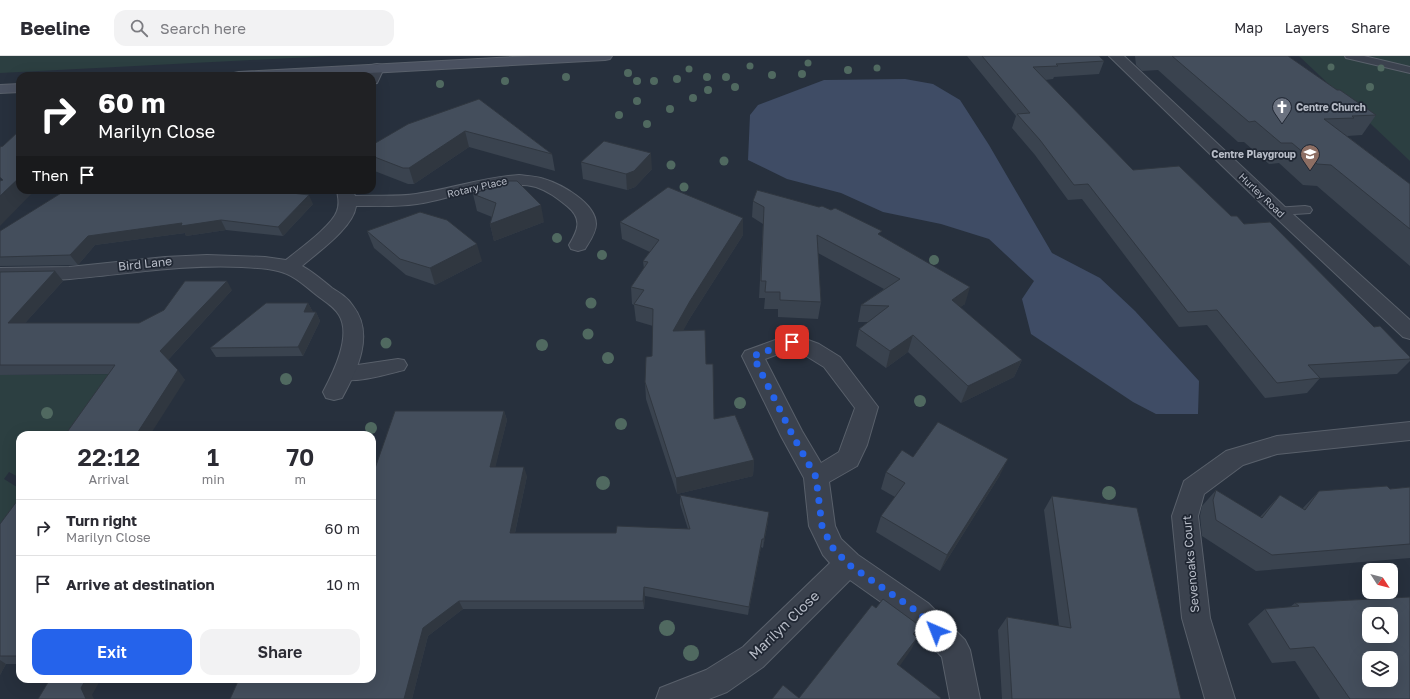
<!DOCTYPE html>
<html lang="en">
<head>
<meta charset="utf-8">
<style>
  body { margin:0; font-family:"Golos Text",sans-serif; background:#f2f2f3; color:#2b2b33; height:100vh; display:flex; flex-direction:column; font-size:15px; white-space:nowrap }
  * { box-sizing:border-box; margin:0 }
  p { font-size:13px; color:#7c7c81 }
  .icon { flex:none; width:22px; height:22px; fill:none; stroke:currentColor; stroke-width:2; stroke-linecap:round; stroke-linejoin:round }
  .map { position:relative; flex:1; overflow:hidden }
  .drawer { position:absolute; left:16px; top:375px; width:360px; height:252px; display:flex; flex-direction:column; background:#fff; border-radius:12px; box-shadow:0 4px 16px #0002 }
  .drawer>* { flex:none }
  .guide { position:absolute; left:16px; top:16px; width:360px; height:122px; border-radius:12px; box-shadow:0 4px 16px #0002; background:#202124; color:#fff; overflow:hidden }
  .needle { width:26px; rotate:126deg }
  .fabs { position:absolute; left:1362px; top:507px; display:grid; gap:8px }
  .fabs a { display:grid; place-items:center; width:36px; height:36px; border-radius:8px; background:#fff; box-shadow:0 4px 16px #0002; font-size:20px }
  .pin { position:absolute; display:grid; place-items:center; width:34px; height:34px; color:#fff; margin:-17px; border-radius:8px; box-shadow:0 2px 6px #0006 }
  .me { position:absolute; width:44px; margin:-22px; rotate:316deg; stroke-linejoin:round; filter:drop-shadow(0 0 3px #0008) }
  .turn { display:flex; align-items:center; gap:14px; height:84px; padding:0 16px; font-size:18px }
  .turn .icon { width:52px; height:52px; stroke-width:2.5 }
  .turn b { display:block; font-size:28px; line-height:34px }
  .then { display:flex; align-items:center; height:38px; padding:0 16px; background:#0003; gap:8px; font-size:15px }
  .eta { display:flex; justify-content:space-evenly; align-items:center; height:68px; text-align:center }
  .eta b { font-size:24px; font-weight:600; line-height:28px }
  .cta { display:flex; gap:8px; margin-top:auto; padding:8px 16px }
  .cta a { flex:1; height:46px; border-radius:12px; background:#2563eb; color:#fff; font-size:16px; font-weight:600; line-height:46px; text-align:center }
  .cta a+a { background:#f2f2f3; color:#2b2b33 }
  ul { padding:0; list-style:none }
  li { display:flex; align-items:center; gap:12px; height:56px; padding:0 16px; border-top:1px solid #e1e1e2 }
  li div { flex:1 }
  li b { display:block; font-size:15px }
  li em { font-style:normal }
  header { display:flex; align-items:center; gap:24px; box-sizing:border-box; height:56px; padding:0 20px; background:#fff; border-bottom:1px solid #e1e1e2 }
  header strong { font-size:19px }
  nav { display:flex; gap:22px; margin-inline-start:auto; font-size:14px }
  .search { width:280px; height:36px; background:#f2f2f3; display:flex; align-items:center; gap:10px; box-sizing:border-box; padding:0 14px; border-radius:12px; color:#7c7c81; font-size:15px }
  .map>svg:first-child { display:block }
  .green { fill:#2c3f41 }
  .water { fill:#3f4c65 }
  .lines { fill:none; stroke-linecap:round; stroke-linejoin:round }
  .lane-casing { stroke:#59606b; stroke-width:2 }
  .street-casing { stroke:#59606b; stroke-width:2 }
  .secondary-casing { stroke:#59606b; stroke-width:2 }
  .lane { fill:#3b424e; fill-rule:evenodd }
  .street { fill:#3b424e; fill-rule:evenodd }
  .secondary { fill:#4a5160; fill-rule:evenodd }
  .tree { fill:#506960 }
  .wall { fill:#3a434f }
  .shaded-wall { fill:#303740 }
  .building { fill:#444e5c; stroke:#303740; fill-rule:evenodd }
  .route { stroke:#2563eb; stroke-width:7; stroke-dasharray:0 12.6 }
  .labels { text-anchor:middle; stroke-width:3.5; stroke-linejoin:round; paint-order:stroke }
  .far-poi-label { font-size:10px; font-weight:bold; fill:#b8bdc8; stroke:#202733; text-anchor:start }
  .far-street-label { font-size:10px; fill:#b8bdc8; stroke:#202733 }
  .street-label { font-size:12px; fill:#b8bdc8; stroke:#202733 }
  .near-street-label { font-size:14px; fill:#b8bdc8; stroke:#202733 }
</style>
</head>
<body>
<header>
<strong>Beeline</strong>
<div class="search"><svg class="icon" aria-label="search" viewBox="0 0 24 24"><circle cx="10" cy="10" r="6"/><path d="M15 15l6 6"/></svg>Search here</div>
<nav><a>Map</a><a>Layers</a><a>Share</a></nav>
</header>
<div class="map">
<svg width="1410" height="643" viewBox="0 0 1410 643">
  <rect width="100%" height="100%" fill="#27303d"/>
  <!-- green -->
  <g class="green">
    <path d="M0 0H331L0 17Z"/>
    <path d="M1299 0H1410V105Z"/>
    <path d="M123 318 80 379H20V422L9 416 4 423 20 433V463L0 492V319Z"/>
  </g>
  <!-- water -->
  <path class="water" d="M905 23 933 28 960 44 989 89 1052 197 1100 222 1135 255 1199 325 1198 358H1156L1133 346 1031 278 1022 243 1034 225 989 183 941 168 883 156 841 137 787 123 748 104 750 59 758 49 824 24Z"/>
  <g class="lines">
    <!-- lane casing -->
    <g class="lane-casing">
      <g id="lane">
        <path d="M1345 0H1364L1410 11V17L1346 2Z"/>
        <path d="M1305 150 1310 151 1312 154 1310 157 1279 159 1274 158 1272 155 1274 152Z"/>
        <path d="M398 303 404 304 407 309 404 314C388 318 354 328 338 323L335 318 338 313 344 311Z"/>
      </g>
    </g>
    <!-- street casing -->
    <g class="street-casing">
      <g id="street">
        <path d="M1109 0H1124L1285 151 1410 264V283L1403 281 1273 159Z"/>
        <path d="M377 8 382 9 384 12 377 27 372 28V20H367L372 9Z"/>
        <path d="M519 119C527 120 536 120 544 123 561 128 596 147 596 168 596 177 589 186 585 193L578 195 571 193 569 189C578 174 583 163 567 150 557 142 548 135 536 131 503 122 451 143 417 148 397 151 376 150 356 150 353 172 318 196 302 210 313 216 322 224 332 232 340 237 348 242 353 250 375 278 357 315 342 342L334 344 326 342 323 336C333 317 352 280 339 259 333 249 322 244 314 237 303 228 292 218 278 215 266 212 254 212 242 211 184 208 127 218 70 223 47 225 23 224 0 224V212L69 211 165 201 207 199 265 201 286 204C298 194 332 170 337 155 340 148 338 141 337 134H353L355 140C375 139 396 141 416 138 451 133 484 121 519 119Z"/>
        <path d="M792 278 819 288 840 301 878 351 867 389 857 410 829 426 835 470 841 483 858 499 928 547 965 584 970 594 980 643H950L942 601 908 565 850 524 763 611 727 636 709 643H656L660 632 706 614 743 591 830 507 823 499 809 470 804 422 781 380 742 300 745 295ZM792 293 803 298 824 311 855 352 839 396 821 407 802 375 765 303Z"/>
        <path d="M1410 366V384L1277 398 1243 409 1204 438 1198 460 1210 562 1235 643H1205L1182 562 1172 460 1184 425 1226 395 1277 380Z"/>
      </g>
    </g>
    <!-- secondary casing -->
    <g class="secondary-casing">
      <g id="secondary">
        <path d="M531 0H612L610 3 605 4 315 20H232L234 17 239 16Z"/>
        <path d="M20 28V36L0 37V29Z"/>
      </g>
    </g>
    <!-- lane -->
    <use href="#lane" class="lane"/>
    <!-- street -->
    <use href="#street" class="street"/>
    <!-- secondary -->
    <use href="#secondary" class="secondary"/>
  </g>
  <!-- trees -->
  <g class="tree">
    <circle cx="808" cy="7" r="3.5"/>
    <circle cx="750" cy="10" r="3.5"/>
    <circle cx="1331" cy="11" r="3.5"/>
    <circle cx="877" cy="12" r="3.5"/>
    <circle cx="1381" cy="12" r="3.5"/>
    <circle cx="689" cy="13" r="3.5"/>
    <circle cx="848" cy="14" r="4"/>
    <circle cx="628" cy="17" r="4"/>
    <circle cx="802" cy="18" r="4"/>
    <circle cx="772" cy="19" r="4"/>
    <circle cx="566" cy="21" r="4"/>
    <circle cx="707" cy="21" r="4"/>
    <circle cx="726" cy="21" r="4"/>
    <circle cx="677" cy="23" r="4"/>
    <circle cx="505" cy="25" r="4"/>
    <circle cx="637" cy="25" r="4"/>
    <circle cx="654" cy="25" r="4"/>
    <circle cx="440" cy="28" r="4"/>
    <circle cx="735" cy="31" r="4"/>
    <circle cx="1370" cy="31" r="4"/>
    <circle cx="708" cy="34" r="4"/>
    <circle cx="693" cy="42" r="4"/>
    <circle cx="637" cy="45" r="4"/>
    <circle cx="670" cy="53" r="4"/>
    <circle cx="619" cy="59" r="4"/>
    <circle cx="647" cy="68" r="4"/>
    <circle cx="724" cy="105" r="4.5"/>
    <circle cx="671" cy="109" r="4.5"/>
    <circle cx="684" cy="131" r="4.5"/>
    <circle cx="557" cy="182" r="5"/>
    <circle cx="602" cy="199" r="5"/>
    <circle cx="934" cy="204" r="5"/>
    <circle cx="591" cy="247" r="5.5"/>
    <circle cx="588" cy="278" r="5.5"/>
    <circle cx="386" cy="287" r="5.5"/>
    <circle cx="542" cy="289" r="6"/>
    <circle cx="608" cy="302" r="6"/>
    <circle cx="286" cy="323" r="6"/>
    <circle cx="920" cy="345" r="6"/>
    <circle cx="740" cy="347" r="6"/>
    <circle cx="47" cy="357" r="6"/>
    <circle cx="621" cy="368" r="6"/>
    <circle cx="371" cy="372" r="6"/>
    <circle cx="603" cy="427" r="7"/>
    <circle cx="1109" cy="437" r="7"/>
    <circle cx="667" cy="572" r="8"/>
    <circle cx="691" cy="597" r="8"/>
  </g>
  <!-- wall -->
  <g class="wall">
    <path d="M967 0H1099L1104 5 1099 18 1054 21 1053 23 1045 24 1133 114 1231 160 1244 168 1374 271 1410 301V305L1397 318 1320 322 1307 337 1265 342 1207 269 1179 271 1082 143 1068 144 1035 99 1012 72 1016 60Z"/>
    <path d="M1135 0H1288L1337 34 1376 59 1362 79 1347 80 1410 128V210L1317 130 1303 129 1279 107 1269 108 1244 86H1238L1158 14 1142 15 1136 9Z"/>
    <path d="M479 43 552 98 555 115 469 91 414 128H408L372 114V89Z"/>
    <path d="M581 106 652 113 635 131 627 134 583 123Z"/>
    <path d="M473 138 544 166 494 185 490 168 492 161 477 155Z"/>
    <path d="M753 145 881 180 965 248 960 251 1022 304 1014 321 961 347 908 296 886 312 856 290 859 273 868 266H858L861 249 884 233 818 197 821 246 818 263 778 261V253H764L765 242H759L763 168 752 161Z"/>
    <path d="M313 148 283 180 226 174 186 180 185 177 95 189 78 209 0 210V175Z"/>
    <path d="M743 162V179L690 262 683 274 706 308 714 363 754 404 753 420 677 438 646 343 645 326 652 300 653 270 636 265 634 249 632 248 631 231 644 213 643 205 650 196 622 183 620 166Z"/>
    <path d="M367 175 482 205 435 229 406 219 374 192Z"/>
    <path d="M55 215 63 225 25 267H139L232 234 168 304 185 324 108 318 0 319V216Z"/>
    <path d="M308 247 313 256H316L320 265 303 300 216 301 210 292Z"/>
    <path d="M504 355 507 364 495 411 527 420 515 477H616L688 473 680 448V439L768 465 763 492 761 491 748 559 645 540 644 553H463L428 580 412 643H230Z"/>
    <path d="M913 401 1000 419 940 515 876 476 881 460 895 441 881 433 886 416Z"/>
    <path d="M1410 431V502L1256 515 1202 480 1200 460 1202 450 1216 434 1260 461 1280 439 1302 453 1319 435 1390 433Z"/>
    <path d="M1052 440 1181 643H1002L998 574 1007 561 1059 570 1044 454Z"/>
    <path d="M20 441V608H6L0 619V468Z"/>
    <path d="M1410 541V643H1320L1295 605 1272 607 1248 568 1265 553 1290 551 1295 547Z"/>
  </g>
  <!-- shaded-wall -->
  <g class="shaded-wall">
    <path d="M465 75 469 91 414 128 409 112Z"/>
    <path d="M651 97 652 113 635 131 627 134 626 118Z"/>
    <path d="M20 121V134H35L0 170V140Z"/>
    <path d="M309 139 313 148 283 180 278 171Z"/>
    <path d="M541 149 544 166 494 185 490 168Z"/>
    <path d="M743 162V179L690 262 674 292 673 275 690 245Z"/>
    <path d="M221 164 226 174 186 180 185 177 95 189 78 209 70 199 88 180 182 167Z"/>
    <path d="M477 188 482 205 435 229 430 212Z"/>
    <path d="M55 215 63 225 16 277 8 267Z"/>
    <path d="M227 225 232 234 167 305 160 295Z"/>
    <path d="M970 231 965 248 947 261 952 244Z"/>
    <path d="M308 247 313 256H304Z"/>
    <path d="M316 256 320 265 303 300 298 291Z"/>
    <path d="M913 279 908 296 886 312 890 295Z"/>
    <path d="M1022 304 1014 321 961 347 968 330Z"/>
    <path d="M178 314 185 324 150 379H136Z"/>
    <path d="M504 355 507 364 493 421 490 411Z"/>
    <path d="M1008 403 1000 419 940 515 947 499Z"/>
    <path d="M754 404 753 420 677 438 676 422Z"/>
    <path d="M524 411 527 420 513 486 510 477Z"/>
    <path d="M769 456 768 465 763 492 764 483Z"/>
    <path d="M762 483 761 491 748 559 749 551Z"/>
    <path d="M644 531 645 540 644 553 643 545Z"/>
    <path d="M459 545 463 553 428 580 412 643H404L423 572Z"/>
    <path d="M920 570 914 583 913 578Z"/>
    <path d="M917 582 911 594 892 621 897 608Z"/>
    <path d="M0 604 6 608 0 619Z"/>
    <path d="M86 623H101L92 639 94 643H86L81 632Z"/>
  </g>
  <!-- building -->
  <g class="building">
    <path d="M982 0H1099L1104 5 1056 8 1058 10 1033 11 1133 114 1179 110 1231 160H1237L1244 168 1270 166 1374 271 1380 270 1410 301V303L1308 309 1320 322 1277 327 1217 254 1188 256 1088 128 1074 129 1040 84 1017 58 1030 57Z"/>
    <path d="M1172 0H1288L1337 34H1340L1376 59 1352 60 1354 62 1324 63 1410 128V173L1331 109 1317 108 1292 87H1281L1255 65 1249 66Z"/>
    <path d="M479 43 552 98 465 75 409 112H403L372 100V89L408 68Z"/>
    <path d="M20 74V121L0 140V125L3 124 0 121V91L3 90Z"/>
    <path d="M604 85 651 97 634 115 626 118 581 106Z"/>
    <path d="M509 125H517L541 149 490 168 496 147 473 138Z"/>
    <path d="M668 131 743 162 690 245 673 275 705 274 706 308H713L714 363 735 359 754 404 676 422 645 326 646 301 652 300 653 253 634 248 644 234 631 231 648 206 643 205 659 184 620 166Z"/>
    <path d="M66 134H266L309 139 278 171 221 164 181 170 182 167 88 180 70 199 0 201V175Z"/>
    <path d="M757 134 819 151 822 150 831 154 835 152 882 175 878 178 970 231 952 244 1022 304 968 330 913 279 890 295 859 273 889 250 861 249 900 223 817 179 821 246 780 244V236H765L766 225H761L764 151 753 145Z"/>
    <path d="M420 156 447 164 477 188 430 212 400 203 367 175Z"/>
    <path d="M55 215 8 267H139L164 254 185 225H227L160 295 178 314 136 379H65L115 309H0V216Z"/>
    <path d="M266 247H308L304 256H316L298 291 210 292Z"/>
    <path d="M395 355H504L490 411H524L510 477H616L617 470 690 473 680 439 769 456 764 483H762L749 551 644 531 643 545H459L423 572 404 643H230L239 623H372V421Z"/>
    <path d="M938 366 1008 403 947 499 881 460 905 427 886 416 902 394 913 401Z"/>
    <path d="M1387 430 1390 433 1410 431V488L1272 499 1216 464 1213 444 1216 434 1262 462 1280 439 1305 454 1319 435Z"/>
    <path d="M1052 440 1137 452 1181 643H1012L1007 561 1071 572Z"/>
    <path d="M20 441V600H0V468Z"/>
    <path d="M1410 541V643H1350L1314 591 1290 593 1265 553 1299 550 1295 547ZM1369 558H1391V580H1369ZM1369 602H1391V624H1369Z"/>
    <path d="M883 543 920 570 913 578 917 582 897 608 941 642 940 643H772L783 629 799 642 872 549 876 552Z"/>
    <path d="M50 623H86L81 632 86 643H38Z"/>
  </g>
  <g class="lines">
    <!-- route -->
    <path class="route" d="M792 286 753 300 793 380 816 421 822 470 832 491 848 508 918 556 936 575"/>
  </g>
  <!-- icons -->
  <defs>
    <g id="church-pin" transform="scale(1)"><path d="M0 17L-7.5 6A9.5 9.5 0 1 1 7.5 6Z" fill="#6b7280" stroke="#202733"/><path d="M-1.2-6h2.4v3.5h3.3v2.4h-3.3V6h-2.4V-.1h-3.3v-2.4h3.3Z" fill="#fff"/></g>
    <g id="school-pin" transform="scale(1)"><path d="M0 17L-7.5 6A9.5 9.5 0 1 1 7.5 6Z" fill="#8d6e63" stroke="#202733"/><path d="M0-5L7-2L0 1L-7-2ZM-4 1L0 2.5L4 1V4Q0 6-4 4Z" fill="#fff"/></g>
  </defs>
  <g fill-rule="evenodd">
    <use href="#church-pin" x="1282" y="51"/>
    <use href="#school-pin" x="1310" y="98"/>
  </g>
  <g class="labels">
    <!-- far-poi labels -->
    <g class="far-poi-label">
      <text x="1296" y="55">Centre Church</text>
      <text x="1296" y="102" text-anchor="end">Centre Playgroup</text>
    </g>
    <!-- far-street labels -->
    <g class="far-street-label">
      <text transform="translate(477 131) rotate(-13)" y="4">Rotary Place</text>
      <text transform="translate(1262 139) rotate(44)" y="4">Hurley Road</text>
    </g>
    <!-- street labels -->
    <g class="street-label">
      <text transform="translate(145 208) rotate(-6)" y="4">Bird Lane</text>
      <text transform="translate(1191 508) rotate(-95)" y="4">Sevenoaks Court</text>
    </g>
    <!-- near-street labels -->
    <g class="near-street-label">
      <text transform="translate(784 569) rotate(-44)" y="5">Marilyn Close</text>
    </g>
  </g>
</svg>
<div class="fabs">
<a><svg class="needle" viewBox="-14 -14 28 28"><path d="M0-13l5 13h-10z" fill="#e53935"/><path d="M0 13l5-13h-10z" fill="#7c7c81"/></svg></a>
<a><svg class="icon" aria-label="search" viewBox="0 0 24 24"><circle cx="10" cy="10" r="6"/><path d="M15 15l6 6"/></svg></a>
<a><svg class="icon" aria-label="layers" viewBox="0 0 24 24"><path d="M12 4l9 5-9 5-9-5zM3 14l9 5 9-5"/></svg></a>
</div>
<div class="pin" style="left:792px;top:286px;background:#d93025"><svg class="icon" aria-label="arrive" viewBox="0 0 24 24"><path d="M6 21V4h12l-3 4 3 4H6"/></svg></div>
<svg class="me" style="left:936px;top:575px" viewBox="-20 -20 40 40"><circle r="19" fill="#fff"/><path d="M0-13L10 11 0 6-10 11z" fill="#2563eb"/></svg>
<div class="guide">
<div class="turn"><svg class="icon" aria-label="right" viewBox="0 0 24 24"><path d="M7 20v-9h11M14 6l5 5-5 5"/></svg><div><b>60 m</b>Marilyn Close</div></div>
<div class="then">Then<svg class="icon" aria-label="arrive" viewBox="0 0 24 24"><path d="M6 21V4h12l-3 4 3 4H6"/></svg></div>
</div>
<section class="drawer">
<div class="eta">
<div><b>22:12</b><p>Arrival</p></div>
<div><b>1</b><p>min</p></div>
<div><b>70</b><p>m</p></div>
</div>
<ul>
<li><svg class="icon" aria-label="right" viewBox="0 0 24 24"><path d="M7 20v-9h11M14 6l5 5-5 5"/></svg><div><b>Turn right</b><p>Marilyn Close</p></div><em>60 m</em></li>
<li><svg class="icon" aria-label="arrive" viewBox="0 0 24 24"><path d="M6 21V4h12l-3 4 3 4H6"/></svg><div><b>Arrive at destination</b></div><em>10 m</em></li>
</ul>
<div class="cta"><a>Exit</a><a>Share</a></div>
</section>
</div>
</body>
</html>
